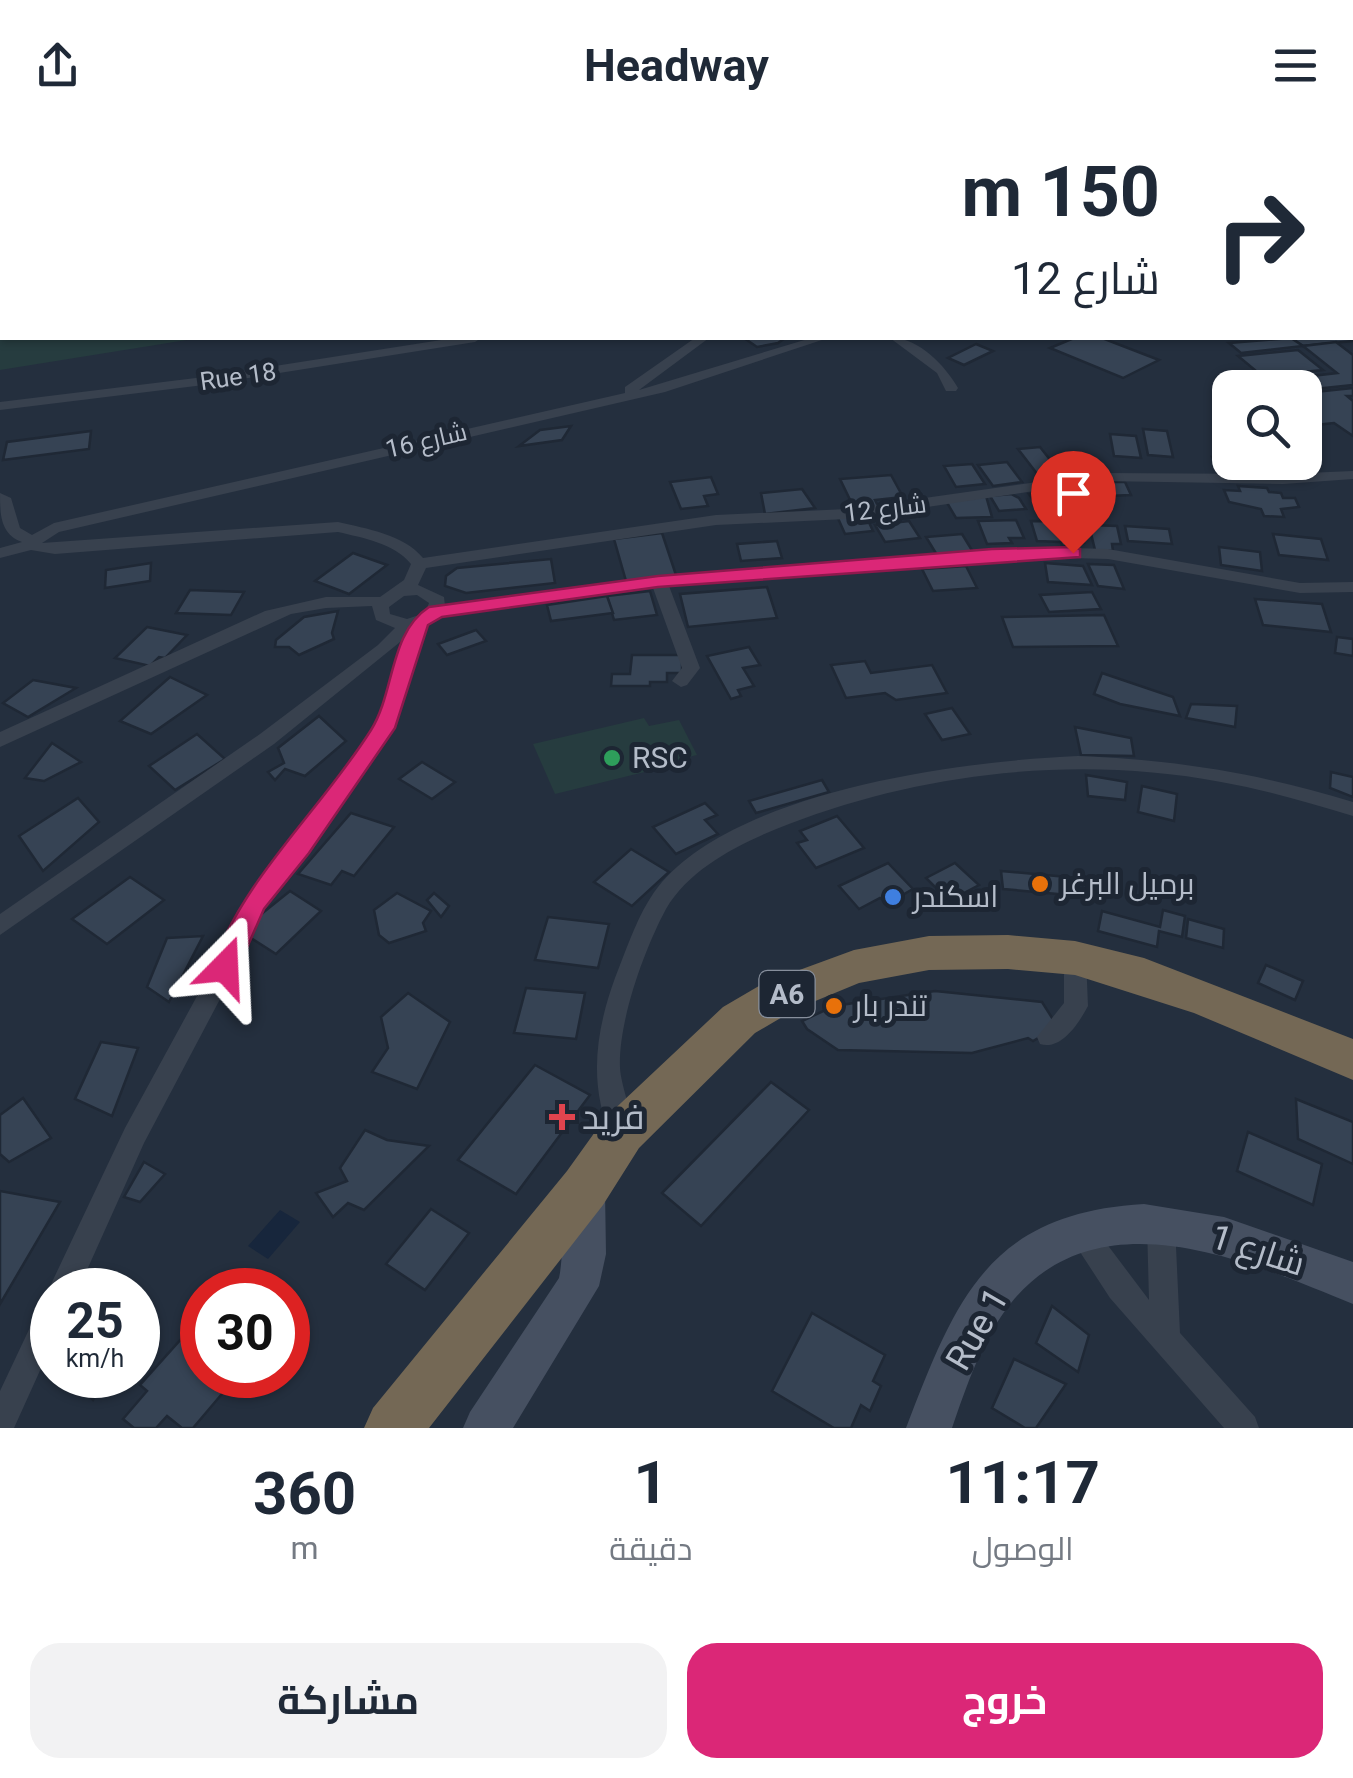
<!DOCTYPE html>
<html lang="ar">
<head>
<meta charset="utf-8">
<style>
  body { margin:0; font-family:Roboto,Cairo,sans-serif; background:#f2f2f3; color:#1f2937; direction:rtl; height:100vh; display:flex; flex-direction:column; font-size:38px; white-space:nowrap }
  * { box-sizing:border-box; margin:0 }
  p { font-size:32px; color:#747a83 }
  .icon { flex:none; width:55px; height:55px; fill:none; stroke:currentColor; stroke-width:2; stroke-linecap:round; stroke-linejoin:round }
  .map { position:relative; height:1298px; overflow:hidden; direction:ltr }
  .drawer { display:flex; flex-direction:column; background:#fff; flex:1 }
  .drawer>* { flex:none }
  .guide { position:absolute; left:0px; top:0px; width:1355px; height:210px; box-shadow:0 2px 8px #0004; direction:rtl; background:#fff; color:#1f2937; overflow:hidden }
  .controls { position:absolute; left:1212px; top:240px; display:grid; gap:20px }
  .controls a { display:grid; place-items:center; width:110px; height:110px; border-radius:20px; background:#fff; box-shadow:0 2px 8px #0004; font-size:50px }
  .speed { position:absolute; left:30px; top:1138px; display:flex; gap:20px; font-size:50px; font-weight:700; text-align:center }
  .speed>* { display:grid; place-content:center; width:130px; height:130px; border-radius:50%; background:#fff; box-shadow:0 2px 8px #0004; line-height:1 }
  .speed small { font-size:25px; font-weight:400 }
  .speed .limit { border:15px solid #d22; background:#fff; color:#111 }
  .pin { position:absolute; display:grid; place-items:center; width:85px; height:85px; color:#fff; margin:-102px -42px; border-radius:50% 50% 50% 0; rotate:-45deg; box-shadow:0 0 10px #0007 }
  .pin .icon { rotate:45deg }
  .me { position:absolute; width:110px; margin:-55px; rotate:21deg; stroke-linejoin:round; filter:drop-shadow(0 0 8px #0008) }
  .turn { display:flex; align-items:center; gap:35px; height:210px; padding:0 30px; font-size:45px }
  .turn .icon { width:130px; height:130px; stroke-width:2.5 }
  .turn b { display:block; font-size:70px; line-height:85px }
  .eta { display:flex; justify-content:space-evenly; align-items:center; height:170px; text-align:center }
  .eta b { font-size:60px; font-weight:700; line-height:70px }
  .action { display:flex; gap:20px; margin-top:auto; padding:20px 30px }
  .action a { flex:1; height:115px; border-radius:30px; background:#db2777; color:#fff; font-size:40px; font-weight:700; line-height:115px; text-align:center }
  .action a+a { background:#f2f2f3; color:#1f2937 }
  header { display:flex; justify-content:space-between; align-items:center; height:130px; padding:0 30px; background:#fff; font-size:45px; font-weight:700 }
  .map>svg:first-child { display:block }
  .green { fill:#263c3f }
  .water { fill:#17263c }
  .building { fill:#364354; stroke:#1f2835; stroke-width:2.5 }
  .lines { fill:none; stroke-linecap:round; stroke-linejoin:round }
  .street { fill:#38414e; fill-rule:evenodd }
  .secondary { fill:#465061; fill-rule:evenodd }
  .highway { fill:#746855; fill-rule:evenodd }
  .route { fill:#db2777; stroke:#8e194d; stroke-width:2.5 }
  .leisure-dot { fill:#2e9e5b; stroke:#1d2633; stroke-width:4 }
  .food-dot { fill:#e8710a; stroke:#1d2633; stroke-width:4 }
  .shop-dot { fill:#3f7fe0; stroke:#1d2633; stroke-width:4 }
  .health-dot { fill:#e0444e; stroke:#1d2633; stroke-width:4 }
  .labels { text-anchor:middle; stroke-width:10; stroke-linejoin:round; paint-order:stroke }
  .far-street-label { font-size:25px; fill:#b4bcc9; stroke:#1d2633 }
  .shield { fill:#1d2633; stroke:#878f9c; stroke-width:2.5 }
  .shield-label { font-size:28px; font-weight:bold; fill:#b4bcc9 }
  .poi-label { font-size:30px; fill:#b4bcc9; stroke:#1d2633; text-anchor:start }
  .near-poi-label { font-size:35px; fill:#b4bcc9; stroke:#1d2633; text-anchor:start }
  .near-street-label { font-size:35px; fill:#b4bcc9; stroke:#1d2633 }
</style>
</head>
<body>
<header><svg class="icon" aria-label="menu" viewBox="0 0 24 24"><path d="M4 6h16M4 12h16M4 18h16"/></svg>Headway<svg class="icon" aria-label="share" viewBox="0 0 24 24"><path d="M12 15V3M7 8l5-5 5 5M5 13v7h14v-7"/></svg></header>
<div class="map">
<svg width="1353" height="1298" viewBox="0 0 1353 1298">
  <rect width="100%" height="100%" fill="#242f3e"/>
  <!-- green -->
  <g class="green">
    <path d="M0 0 189 2H2V208H199L0 240Z"/>
    <path d="M667 0H1029L664 2Z"/>
    <path d="M644 588 649 596 679 590 697 625 672 631 673 635 555 664 533 614Z"/>
  </g>
  <!-- water -->
  <path class="water" d="M280 1080 300 1092 268 1129 248 1116Z"/>
  <!-- building -->
  <g class="building">
    <path d="M1353 203V211L1303 216 1291 208H1352Z"/>
    <path d="M744 208H785L778 213 757 217Z"/>
    <path d="M1074 208H1102L1159 230 1123 248 1050 218Z"/>
    <path d="M1291 208 1303 216 1241 223 1229 213Z"/>
    <path d="M1336 212 1353 225V255L1305 260 1285 258 1276 250 1337 243 1303 216Z"/>
    <path d="M976 214 993 221 964 235 948 228Z"/>
    <path d="M1298 220 1323 240 1262 246 1238 226Z"/>
    <path d="M1353 258V266H1347L1353 271V306L1334 293 1305 296V278L1310 277 1305 273V263Z"/>
    <path d="M571 296 562 310 519 316 540 300Z"/>
    <path d="M1143 299 1167 301 1173 327 1148 325Z"/>
    <path d="M91 301 89 319 3 330 7 312Z"/>
    <path d="M1110 304 1136 306 1141 328 1114 326Z"/>
    <path d="M1040 317 1051 331 1066 329 1076 341 1038 345 1018 319Z"/>
    <path d="M1212 327H1230V332H1261L1266 340 1218 339Z"/>
    <path d="M1007 332 1022 352 993 356 978 335Z"/>
    <path d="M972 334 985 354 956 357 944 336Z"/>
    <path d="M891 345 903 367 875 370 878 376 854 378 840 349Z"/>
    <path d="M711 347 718 364 704 366 708 376 681 379 670 352Z"/>
    <path d="M1105 352H1125L1131 365 1108 366Z"/>
    <path d="M1238 356 1267 358 1269 362 1281 363 1283 368H1295L1299 377 1281 379 1284 387 1264 386 1261 379 1229 372 1224 360 1240 361Z"/>
    <path d="M802 359 815 378 765 384 761 363Z"/>
    <path d="M1047 363 1055 375 1038 377 1029 364Z"/>
    <path d="M1011 364 1019 368 1026 379 999 381 990 366Z"/>
    <path d="M986 366 992 387 956 388 946 371Z"/>
    <path d="M1061 366H1094L1098 386 1069 385Z"/>
    <path d="M865 384 873 401 845 404 837 386Z"/>
    <path d="M1016 390 1024 408H1009L1012 413 987 414 978 391Z"/>
    <path d="M909 391 920 408 885 412 875 395Z"/>
    <path d="M1031 391 1077 392 1084 413 1062 416 1061 412 1037 411Z"/>
    <path d="M1089 395 1117 396 1121 414H1112L1113 421 1095 420Z"/>
    <path d="M1125 396 1169 399 1172 414 1128 411Z"/>
    <path d="M662 403 676 445 626 451 614 409Z"/>
    <path d="M962 404 973 422 937 425 926 407Z"/>
    <path d="M1273 404 1321 409 1328 430 1279 425Z"/>
    <path d="M777 411 782 428 741 431 737 414Z"/>
    <path d="M1219 417 1260 422 1262 441 1221 435Z"/>
    <path d="M353 423 387 435 349 464 315 451Z"/>
    <path d="M551 429 555 453 466 463 445 456 446 446 457 438Z"/>
    <path d="M151 433 150 451 105 458 106 440Z"/>
    <path d="M1045 433 1083 436 1092 455 1048 452Z"/>
    <path d="M1088 434 1114 435 1124 459 1098 456Z"/>
    <path d="M966 436 977 458 933 461 922 439Z"/>
    <path d="M767 457 777 488 688 497 680 464Z"/>
    <path d="M190 460 244 462 231 485 176 483Z"/>
    <path d="M650 461 657 485 614 490 607 466Z"/>
    <path d="M1092 462 1101 479 1049 482 1040 465Z"/>
    <path d="M607 466 613 483 551 491 547 475Z"/>
    <path d="M1255 469 1322 474 1331 502 1263 495Z"/>
    <path d="M338 481 332 503 334 509 299 525 289 517H275L276 510 304 487Z"/>
    <path d="M1104 485 1118 516 1013 517 1002 487Z"/>
    <path d="M147 497 187 505 165 528 159 527 150 536 115 528Z"/>
    <path d="M476 500 486 511 447 525 438 514Z"/>
    <path d="M1337 507 1353 509V526L1335 523Z"/>
    <path d="M749 517 760 535 743 538 754 556 738 560 741 566 731 569 707 526Z"/>
    <path d="M632 525H682V543H667V552H650V556H611L612 544H630Z"/>
    <path d="M865 531 871 543 932 535 947 563 896 570 885 563 846 568 831 535Z"/>
    <path d="M1102 543 1173 567 1180 586 1120 574 1094 564Z"/>
    <path d="M170 547 207 565 151 604 120 591Z"/>
    <path d="M33 550 76 558 28 587 3 573Z"/>
    <path d="M1191 574 1237 576 1235 597 1186 588Z"/>
    <path d="M952 578 970 604 942 610 925 584Z"/>
    <path d="M319 586 346 611 305 646 285 639 275 650 268 642 284 633 278 618Z"/>
    <path d="M1075 597 1131 608 1134 626 1081 625Z"/>
    <path d="M197 604 225 629 175 660 149 636Z"/>
    <path d="M52 613 81 632 44 651 25 648Z"/>
    <path d="M422 632 455 652 432 669 399 649Z"/>
    <path d="M1331 642 1353 647V667L1330 658Z"/>
    <path d="M1086 645 1127 652 1125 670 1088 666Z"/>
    <path d="M822 650 829 662 756 683 749 671Z"/>
    <path d="M1142 656 1177 664 1174 691 1138 682Z"/>
    <path d="M78 668 99 692 43 741 19 706Z"/>
    <path d="M705 673 717 685 705 690 718 704 676 724 653 697Z"/>
    <path d="M351 683 394 697 354 746 342 741 331 755 298 744Z"/>
    <path d="M837 686 864 718 816 738 797 713 807 710 800 701Z"/>
    <path d="M631 719 669 742 632 776 594 752Z"/>
    <path d="M888 733 913 759 888 773 880 768 859 779 839 756Z"/>
    <path d="M955 733 979 755 949 771 926 748Z"/>
    <path d="M1001 741 1078 748 1080 766 1003 759Z"/>
    <path d="M130 747 164 770 107 814 72 789Z"/>
    <path d="M290 761 321 781 276 824 240 801Z"/>
    <path d="M397 763 431 781 423 793 426 801 389 813 379 805 374 780Z"/>
    <path d="M434 763 449 776 441 787 427 770Z"/>
    <path d="M1163 780 1185 786 1182 807 1159 801 1157 817 1098 801 1102 781 1160 797Z"/>
    <path d="M548 787 609 794 598 838 535 830Z"/>
    <path d="M1188 789 1224 799 1223 818 1186 808Z"/>
    <path d="M203 806 169 872 147 857 167 808Z"/>
    <path d="M1266 835 1303 851 1295 870 1258 853Z"/>
    <path d="M526 858 585 863 576 909 514 903Z"/>
    <path d="M935 861 1042 872 1054 891 1045 904 1033 911 1028 908 972 923 838 920 807 899 802 891 834 876Z"/>
    <path d="M408 863 450 892 417 959 372 942 388 918 381 887Z"/>
    <path d="M101 912 138 918 112 986 75 969Z"/>
    <path d="M535 935 590 965 516 1064 458 1030Z"/>
    <path d="M771 952 809 980 701 1096 662 1063Z"/>
    <path d="M23 968 51 1008 9 1032 0 1024V985Z"/>
    <path d="M1296 969 1353 992V1034L1298 1009Z"/>
    <path d="M365 1000 387 1010 429 1016 364 1080 348 1073 333 1087 316 1063 347 1051 340 1038Z"/>
    <path d="M1248 1002 1322 1034 1313 1075 1237 1041Z"/>
    <path d="M144 1032 165 1044 140 1072 124 1067Z"/>
    <path d="M0 1061 60 1072 0 1174Z"/>
    <path d="M431 1079 469 1103 425 1160 386 1134Z"/>
    <path d="M1052 1176 1089 1205 1078 1242 1036 1213Z"/>
    <path d="M812 1183 885 1225 873 1251 881 1256 870 1281 861 1275 851 1298H834L772 1261Z"/>
    <path d="M200 1188 202 1245H238L193 1298H182L167 1286 156 1298H134L123 1289 147 1261 140 1255Z"/>
    <path d="M1014 1229 1066 1254 1036 1298H1025L992 1278Z"/>
    <path d="M69 1245H108L93 1270Z"/>
  </g>
  <g class="lines">
    <!-- street -->
    <g class="street">
      <path d="M1210 0H1224L1226 2H1213Z"/>
      <rect x="1352" y="35" width="1" height="6"/>
      <rect x="1352" y="99" width="1" height="6"/>
      <path d="M454 208H481L475 212 204 255 0 280V272L204 247Z"/>
      <path d="M695 208H709L639 260 811 208H828L665 262 59 402 42 413 338 392C367 399 403 404 423 428L716 385 847 379 1101 343 1283 344 1353 341V349L1283 354 1101 351 847 389 716 395 426 438 418 455 444 467 445 476 659 447 1038 417 1108 419 1300 453 1353 452V462L1300 463 1108 429 1038 427 669 456 700 538 687 555 681 557 672 551 682 538 653 458 440 487 427 495 394 598 308 722 255 791 237 837 144 1013 78 1160H52V1214L14 1298H0V1261L42 1172 52 1168 49 1160 53 1150 125 998 214 835 237 781 294 712 375 597 405 508 274 614 0 805V784L260 604 378 515 395 498 376 490 372 476 326 478 291 484 0 617V602L265 481 326 467H380L404 450 411 434C394 413 363 408 338 402L55 424 31 420 0 428V418L22 412C0 404 0 384 0 363L11 368 20 398 32 405 54 393 625 263V257ZM417 465 429 473 425 483 407 489 390 484 389 477 404 466Z"/>
      <path d="M890 208C917 206 945 235 958 258L956 261H946L937 243Z"/>
      <path d="M1078 626C1177 630 1258 643 1353 672V686C1309 673 1266 660 1221 652 1078 625 924 642 789 694 745 711 691 736 666 779 644 820 618 892 620 938 621 958 638 996 631 1011L622 1015 613 1011C588 957 595 903 615 848 628 816 639 779 662 752 743 660 961 631 1078 626Z"/>
      <path d="M1075 819 1083 822 1086 828 1088 876C1079 893 1061 921 1040 914L1037 907 1064 873V828L1067 822Z"/>
      <path d="M1161 1082 1171 1086 1175 1095 1180 1203 1255 1287 1259 1298H1224L1110 1168 1067 1102 1071 1093 1081 1089 1091 1093 1149 1170 1147 1095 1151 1086Z"/>
    </g>
    <!-- secondary -->
    <g class="secondary">
      <path d="M585 1042 599 1048 605 1061 606 1124 599 1156 513 1298H463L470 1282 559 1148C566 1115 558 1078 571 1048Z"/>
      <path d="M1144 1074 1224 1087 1353 1132V1174C1248 1131 1099 1064 1011 1173 982 1209 967 1255 952 1298H906C956 1168 989 1083 1144 1074Z"/>
    </g>
    <!-- highway -->
    <path class="highway" d="M1008 805 1075 811 1144 828 1353 909V950L1194 883 1075 845 1008 839 929 840 859 853 796 879 755 903 639 1018 603 1075 429 1298H364L373 1278 567 1041 605 988 723 877 764 853 854 820 929 806Z"/>
  </g>
  <!-- route -->
  <path class="route" d="M1073 417 1080 419V427L658 457 442 487 428 495 395 598 309 723 264 779 235 845 225 848 216 845 212 837C244 747 320 681 371 600 395 562 389 503 429 477L658 446 992 419Z"/>
  <!-- markers -->
  <circle class="leisure-dot" cx="612" cy="628" r="10"/>
  <g class="food-dot">
    <circle cx="1040" cy="754" r="10"/>
    <circle cx="834" cy="876" r="10"/>
  </g>
  <circle class="shop-dot" cx="893" cy="767" r="10"/>
  <path class="health-dot" d="M557 972h10v10h10v10h-10v10h-10v-10h-10v-10h10z"/>
  <g class="labels">
    <!-- far-street labels -->
    <g class="far-street-label">
      <text transform="translate(238 246) rotate(-8)" y="9">Rue 18</text>
      <text transform="translate(426 310) rotate(-13)" y="9">شارع 16</text>
      <text transform="translate(885 378) rotate(-7)" y="9">شارع 12</text>
    </g>
    <!-- shield labels -->
    <rect class="shield" x="759.5" y="841" width="55" height="46" rx="8"/>
    <g class="shield-label">
      <text x="787" y="874">A6</text>
    </g>
    <!-- poi labels -->
    <g class="poi-label">
      <text x="632" y="638">RSC</text>
      <text x="1060" y="764">برميل البرغر</text>
      <text x="913" y="777">اسكندر</text>
      <text x="854" y="886">تندر بار</text>
    </g>
    <!-- near-poi labels -->
    <g class="near-poi-label">
      <text x="582" y="999">فريد</text>
    </g>
    <!-- near-street labels -->
    <g class="near-street-label">
      <text transform="translate(1258 1120) rotate(18)" y="12">شارع 1</text>
      <text transform="translate(977 1199) rotate(-60)" y="12">Rue 1</text>
    </g>
  </g>
</svg>
<div class="controls">
<a><svg class="icon" aria-label="search" viewBox="0 0 24 24"><circle cx="10" cy="10" r="6"/><path d="M15 15l6 6"/></svg></a>
</div>
<div class="speed"><div>25<small>km/h</small></div><div class="limit">30</div></div>
<div class="pin" style="left:1073px;top:423px;background:#d93025"><svg class="icon" aria-label="arrive" viewBox="0 0 24 24"><path d="M6 21V4h12l-3 4 3 4H6"/></svg></div>
<svg class="me" style="left:225px;top:837px" viewBox="-20 -20 40 40"><path d="M0-17L14 15 0 8-14 15z" fill="#db2777" stroke="#fff" stroke-width="4"/></svg>
<div class="guide">
<div class="turn"><svg class="icon" aria-label="right" viewBox="0 0 24 24"><path d="M7 20v-9h11M14 6l5 5-5 5"/></svg><div><b>150 m</b>شارع 12</div></div>
</div>
</div>
<section class="drawer">
<div class="eta">
<div><b>11:17</b><p>الوصول</p></div>
<div><b>1</b><p>دقيقة</p></div>
<div><b>360</b><p>m</p></div>
</div>
<div class="action"><a>خروج</a><a>مشاركة</a></div>
</section>
</body>
</html>
